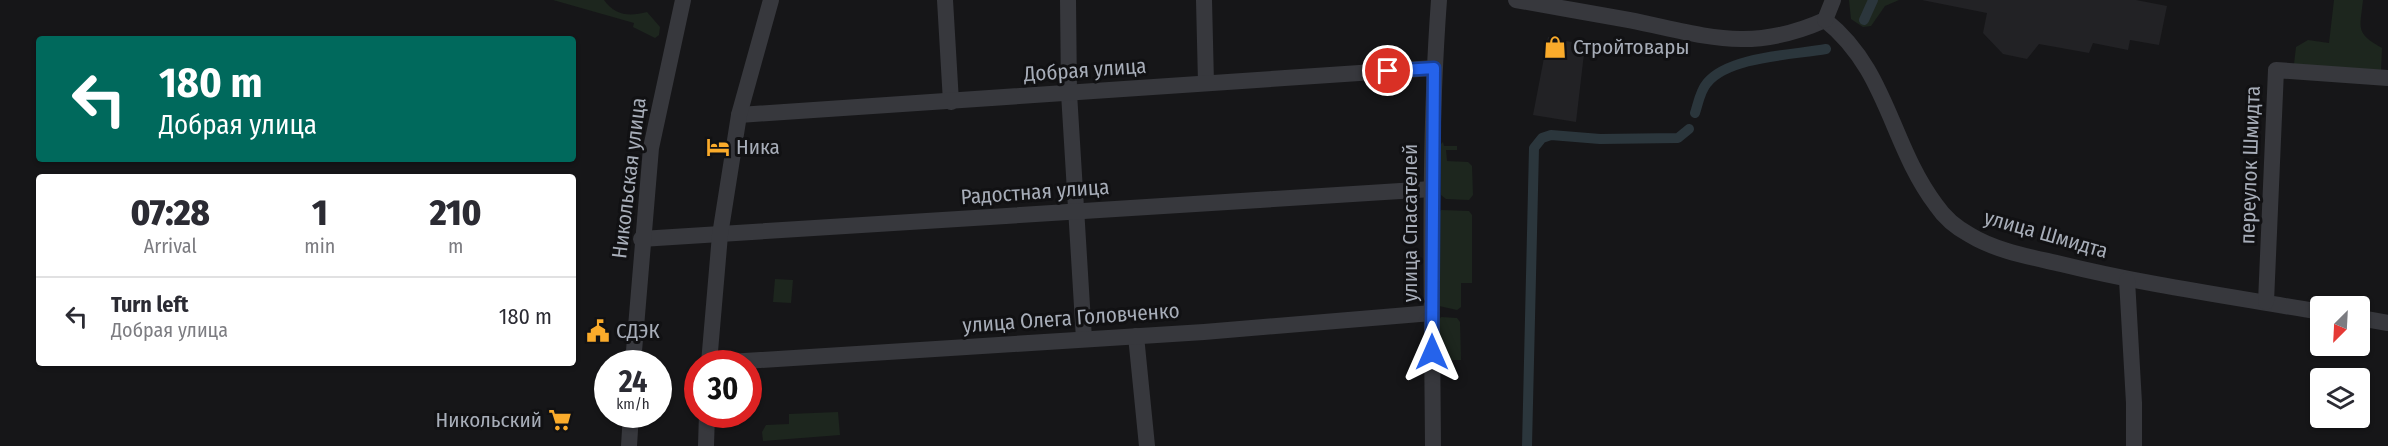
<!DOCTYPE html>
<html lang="en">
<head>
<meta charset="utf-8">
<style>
  body { margin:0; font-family:"Fira Sans Condensed",sans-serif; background:#f2f2f3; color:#2b2b33; height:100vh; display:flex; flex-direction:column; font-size:22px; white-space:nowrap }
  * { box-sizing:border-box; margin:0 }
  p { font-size:20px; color:#7c7c81 }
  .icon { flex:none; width:33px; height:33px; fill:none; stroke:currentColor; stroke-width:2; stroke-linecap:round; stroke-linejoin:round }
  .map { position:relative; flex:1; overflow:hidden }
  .side { position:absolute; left:36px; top:174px; width:540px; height:192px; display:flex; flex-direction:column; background:#fff; border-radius:6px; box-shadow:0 2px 4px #0004 }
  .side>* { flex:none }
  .hud { position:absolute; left:36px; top:36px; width:540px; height:126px; border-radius:6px; box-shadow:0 2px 4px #0004; background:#00695c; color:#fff; overflow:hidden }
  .needle { width:39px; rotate:204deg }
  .buttons { position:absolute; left:2310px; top:296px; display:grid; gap:12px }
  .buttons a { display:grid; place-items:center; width:60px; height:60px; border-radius:6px; background:#fff; box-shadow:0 2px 4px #0004; font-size:30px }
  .speed { position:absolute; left:594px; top:350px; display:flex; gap:12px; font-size:30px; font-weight:700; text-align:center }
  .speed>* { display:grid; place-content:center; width:78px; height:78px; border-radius:50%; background:#fff; box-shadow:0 2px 4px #0004; line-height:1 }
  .speed small { font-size:15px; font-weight:400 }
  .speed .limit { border:9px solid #d22; background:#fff; color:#111 }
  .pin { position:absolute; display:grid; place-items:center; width:51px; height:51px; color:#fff; margin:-26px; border:3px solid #fff; border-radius:50%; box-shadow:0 2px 6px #0007 }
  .me { position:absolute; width:66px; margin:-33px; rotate:0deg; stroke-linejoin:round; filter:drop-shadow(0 0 4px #0008) }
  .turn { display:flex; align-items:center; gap:21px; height:126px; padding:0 24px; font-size:27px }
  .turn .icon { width:78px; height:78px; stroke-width:2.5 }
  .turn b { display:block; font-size:42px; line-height:51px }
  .eta { display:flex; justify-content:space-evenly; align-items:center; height:102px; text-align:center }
  .eta b { font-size:36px; font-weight:800; line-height:42px }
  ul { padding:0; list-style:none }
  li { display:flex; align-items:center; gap:18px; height:78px; padding:0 24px; border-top:2px solid #e1e1e2 }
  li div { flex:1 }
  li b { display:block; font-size:22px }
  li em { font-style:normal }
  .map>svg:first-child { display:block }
  .built { fill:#222225 }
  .green { fill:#1d261e }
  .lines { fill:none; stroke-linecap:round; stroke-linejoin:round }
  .canal { stroke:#2b363c; stroke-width:10 }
  .minor { stroke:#37383d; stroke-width:16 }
  .route-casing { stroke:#184099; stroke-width:15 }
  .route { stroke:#2563eb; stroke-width:10 }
  .labels { text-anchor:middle; stroke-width:6; stroke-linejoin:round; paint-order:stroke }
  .poi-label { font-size:21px; fill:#a7adb8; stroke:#111113; text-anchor:start }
  .street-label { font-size:21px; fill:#a7adb8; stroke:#111113 }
</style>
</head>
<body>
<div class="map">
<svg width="2388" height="446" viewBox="0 0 2388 446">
  <rect width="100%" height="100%" fill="#161618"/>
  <!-- built -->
  <g class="built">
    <path d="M1922 0H2136L2167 6 2159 45 2130 40 2128 50 2093 43 2089 53 2039 44 2027 59 2003 54 1983 33 1987 13Z"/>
    <path d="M1548 37 1585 45 1576 122 1533 115Z"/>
  </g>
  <!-- green -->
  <g class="green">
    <path d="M553 0H604C614 15 629 17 647 12L660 27 659 35 655 38 633 27 634 23Z"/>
    <path d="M1849 0H1899L1885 6 1871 26 1863 27 1851 19Z"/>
    <path d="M2334 0H2363C2360 29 2355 33 2382 48L2381 71 2294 64 2296 47 2308 40 2329 43Z"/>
    <path d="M1443 142 1444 146H1457V150H1446L1447 161 1468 162 1472 166 1473 195 1469 200 1446 199 1441 195 1440 145Z"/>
    <path d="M1441 210 1469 211 1472 215V283H1461V307L1457 310 1439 306 1438 215Z"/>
    <path d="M775 279 793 280 791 303 773 302Z"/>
    <path d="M1441 317 1457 318 1460 322 1461 360H1439L1438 322Z"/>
    <path d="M838 412 840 435 763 441 762 432 766 425 789 424V414Z"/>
  </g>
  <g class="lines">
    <!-- canal -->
    <g class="canal">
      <path d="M1864 20 1873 0"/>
      <path d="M1695 113C1698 104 1700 91 1707 83 1729 56 1794 55 1826 49"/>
      <path d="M1527 446 1534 148 1542 138 1551 135 1600 139 1678 138 1689 129"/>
    </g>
    <!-- minor -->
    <g class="minor">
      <path d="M945 0 951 102"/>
      <path d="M1068 0 1069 93 1084 339"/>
      <path d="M1204 0 1206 83"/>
      <path d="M1516 0C1554 7 1591 13 1629 20 1705 35 1749 54 1825 20"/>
      <path d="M1825 20C1888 70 1890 144 1936 205 1944 217 1957 228 1970 235 1996 251 2031 257 2061 264 2146 285 2234 297 2320 312"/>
      <path d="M1825 20 1833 0"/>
      <path d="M739 115 1434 68"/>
      <path d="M641 239 1432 189"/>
      <path d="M2127 280 2134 403V446"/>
      <path d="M2266 302 2276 70 2388 78"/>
      <path d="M2360 318 2388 323"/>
      <path d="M1136 336 1147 446"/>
      <path d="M633 363 651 148 683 0"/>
      <path d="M709 363 720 235 739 115 771 0"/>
      <path d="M713 363 1204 332 1432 313"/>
      <path d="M629 446 631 414"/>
      <path d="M706 446 707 414"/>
      <path d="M1433 446C1432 298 1428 148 1439 0"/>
    </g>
  </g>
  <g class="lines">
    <!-- route casing -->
    <g class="route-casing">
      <path id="route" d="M1388 71 1434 68 1432 352"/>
    </g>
    <!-- route -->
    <use href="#route" class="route"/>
  </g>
  <!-- icons -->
  <defs>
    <g id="shop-bare" transform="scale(1.8)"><path d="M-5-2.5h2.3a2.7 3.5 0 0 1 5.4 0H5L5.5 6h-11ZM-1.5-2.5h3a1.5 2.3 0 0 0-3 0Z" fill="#faab2b" stroke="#111113" stroke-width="2.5" paint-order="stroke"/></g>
    <g id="hotel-bare" transform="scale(1.8)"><path d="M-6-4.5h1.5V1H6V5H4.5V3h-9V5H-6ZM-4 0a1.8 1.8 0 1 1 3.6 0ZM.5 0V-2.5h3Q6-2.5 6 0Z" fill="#faab2b" stroke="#111113" stroke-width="2.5" paint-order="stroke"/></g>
    <g id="civic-bare" transform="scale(1.8)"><path d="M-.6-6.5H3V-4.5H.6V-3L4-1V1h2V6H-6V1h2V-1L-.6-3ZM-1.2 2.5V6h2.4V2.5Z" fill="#faab2b" stroke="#111113" stroke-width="2.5" paint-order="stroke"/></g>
    <g id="supermarket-bare" transform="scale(1.8)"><path d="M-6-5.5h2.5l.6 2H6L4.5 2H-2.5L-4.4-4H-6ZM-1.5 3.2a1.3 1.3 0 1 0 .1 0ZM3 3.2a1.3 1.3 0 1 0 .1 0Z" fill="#faab2b" stroke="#111113" stroke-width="2.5" paint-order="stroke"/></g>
  </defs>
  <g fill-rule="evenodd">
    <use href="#shop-bare" x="1555" y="47"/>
    <use href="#hotel-bare" x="718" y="147"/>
    <use href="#civic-bare" x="598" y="331"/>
    <use href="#supermarket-bare" x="560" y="420"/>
  </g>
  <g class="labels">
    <!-- poi labels -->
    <g class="poi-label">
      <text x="1573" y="54">Стройтовары</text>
      <text x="736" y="154">Ника</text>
      <text x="616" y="338">СДЭК</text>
      <text x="542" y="427" text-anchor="end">Никольский</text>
    </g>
    <!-- street labels -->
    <g class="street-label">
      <text transform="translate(1085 70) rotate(-4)" y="7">Добрая улица</text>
      <text transform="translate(2250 165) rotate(-88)" y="7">переулок Шмидта</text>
      <text transform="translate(629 178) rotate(-83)" y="7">Никольская улица</text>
      <text transform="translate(1035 192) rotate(-4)" y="7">Радостная улица</text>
      <text transform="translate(1410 223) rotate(-90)" y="7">улица Спасателей</text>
      <text transform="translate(2046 234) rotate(16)" y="7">улица Шмидта</text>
      <text transform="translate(1071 318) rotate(-4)" y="7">улица Олега Головченко</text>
    </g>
  </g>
</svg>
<div class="buttons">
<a><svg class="needle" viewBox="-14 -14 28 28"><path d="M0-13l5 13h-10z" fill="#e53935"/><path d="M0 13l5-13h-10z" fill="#7c7c81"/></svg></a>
<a><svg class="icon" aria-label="layers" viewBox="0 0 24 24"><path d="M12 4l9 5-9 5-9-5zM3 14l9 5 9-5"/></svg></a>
</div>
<div class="speed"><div>24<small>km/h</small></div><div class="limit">30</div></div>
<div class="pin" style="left:1388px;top:71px;background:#d93025"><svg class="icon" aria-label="arrive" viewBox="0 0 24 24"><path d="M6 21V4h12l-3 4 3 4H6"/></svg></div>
<svg class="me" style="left:1432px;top:352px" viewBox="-20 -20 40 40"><path d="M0-17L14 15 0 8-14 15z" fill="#2563eb" stroke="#fff" stroke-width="4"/></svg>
<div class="hud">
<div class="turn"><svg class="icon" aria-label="left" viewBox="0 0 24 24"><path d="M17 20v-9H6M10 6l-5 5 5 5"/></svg><div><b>180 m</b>Добрая улица</div></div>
</div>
<section class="side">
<div class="eta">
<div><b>07:28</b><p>Arrival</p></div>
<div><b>1</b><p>min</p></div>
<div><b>210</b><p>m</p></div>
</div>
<ul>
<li><svg class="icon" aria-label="left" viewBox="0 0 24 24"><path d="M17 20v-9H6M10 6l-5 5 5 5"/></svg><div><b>Turn left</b><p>Добрая улица</p></div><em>180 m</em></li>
</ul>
</section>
</div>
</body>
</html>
